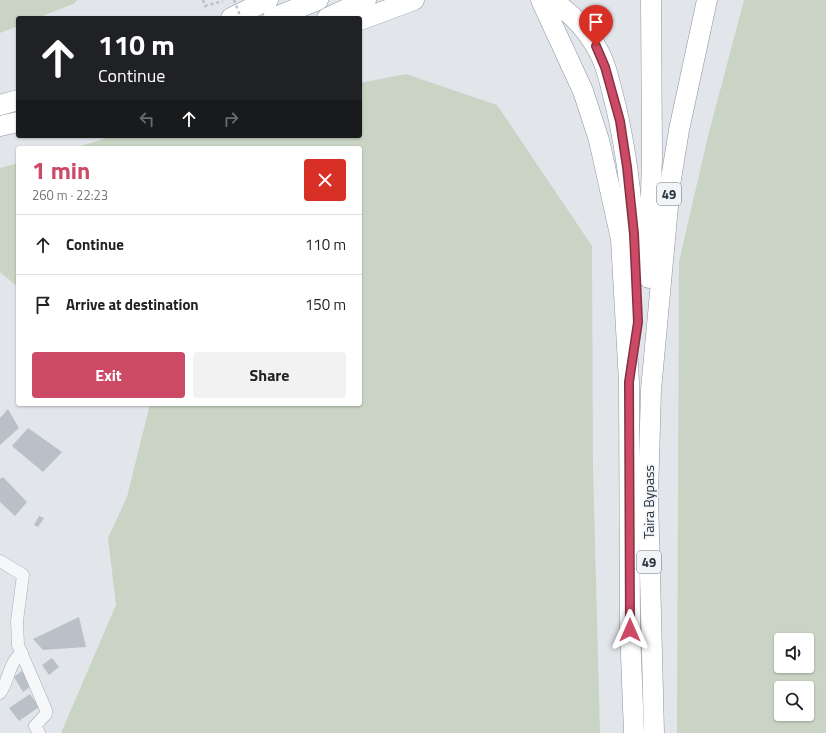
<!DOCTYPE html>
<html lang="en">
<head>
<meta charset="utf-8">
<style>
  body { margin:0; font-family:"Titillium Web",sans-serif; background:#f2f2f2; color:#222; height:100vh; display:flex; flex-direction:column; font-size:15px; white-space:nowrap }
  * { box-sizing:border-box; margin:0 }
  p { font-size:13px; color:#767676 }
  .icon { flex:none; width:22px; height:22px; fill:none; stroke:currentColor; stroke-width:2; stroke-linecap:round; stroke-linejoin:round }
  .map { position:relative; flex:1; overflow:hidden }
  .drawer { position:absolute; left:16px; top:146px; width:346px; height:260px; display:flex; flex-direction:column; background:#fff; border-radius:4px; box-shadow:0 1px 3px #0004 }
  .drawer>* { flex:none }
  .top-card { position:absolute; left:16px; top:16px; width:346px; height:122px; border-radius:4px; box-shadow:0 1px 3px #0004; background:#202124; color:#fff; overflow:hidden }
  .tools { position:absolute; left:774px; top:633px; display:grid; gap:8px }
  .tools a { display:grid; place-items:center; width:40px; height:40px; border-radius:4px; background:#fff; box-shadow:0 1px 3px #0004; font-size:20px }
  .pin { position:absolute; display:grid; place-items:center; width:34px; height:34px; color:#fff; margin:-41px -17px; border-radius:50% 50% 50% 0; rotate:-45deg; box-shadow:0 0 4px #0007 }
  .pin .icon { rotate:45deg }
  .me { position:absolute; width:44px; margin:-22px; rotate:0deg; stroke-linejoin:round; filter:drop-shadow(0 0 3px #0008) }
  .turn { display:flex; align-items:center; gap:14px; height:84px; padding:0 16px; font-size:18px }
  .turn .icon { width:52px; height:52px; stroke-width:2.5 }
  .turn b { display:block; font-size:28px; line-height:34px }
  .lanes { display:flex; align-items:center; height:38px; padding:0 16px; background:#0003; justify-content:center; gap:20px; direction:ltr }
  .lanes .off { opacity:.35 }
  .round { display:grid; place-items:center; flex:none; width:42px; height:42px; border-radius:4px; background:#f2f2f2 }
  .summary { display:flex; align-items:center; justify-content:space-between; height:68px; padding:0 16px }
  h1 { font-size:24px; font-weight:700; line-height:30px; color:#cd4a66 }
  .primary-button { display:flex; gap:8px; margin-top:auto; padding:8px 16px }
  .primary-button a { flex:1; height:46px; border-radius:4px; background:#cd4a66; color:#fff; font-size:16px; font-weight:700; line-height:46px; text-align:center }
  .primary-button a+a { background:#f2f2f2; color:#222 }
  ul { padding:0; list-style:none }
  li { display:flex; align-items:center; gap:12px; height:60px; padding:0 16px; border-top:1px solid #e0e0e0 }
  li div { flex:1 }
  li b { display:block; font-size:15px }
  li em { font-style:normal }
  .map>svg:first-child { display:block }
  .green { fill:#c9d4c4; fill-rule:evenodd }
  .building { fill:#bac0c7 }
  .lines { fill:none; stroke-linecap:round; stroke-linejoin:round }
  .minor-casing { stroke:#a7adb5; stroke-width:13 }
  .trunk-casing { stroke:#8a94a1; stroke-width:21 }
  .path { stroke:#bcc1c6; stroke-width:2.5; stroke-dasharray:3 3; stroke-linecap:butt }
  .minor { stroke:#f5f7f9; stroke-width:12 }
  .trunk { stroke:#fff; stroke-width:20 }
  .path-bridge { stroke:#bcc1c6; stroke-width:2.5; stroke-dasharray:3 3; stroke-linecap:butt }
  .route-casing { stroke:#853042; stroke-width:10 }
  .route { stroke:#cd4a66; stroke-width:7 }
  .labels { text-anchor:middle; stroke-width:3.5; stroke-linejoin:round; paint-order:stroke }
  .shield { fill:#f2f5f8; stroke:#666f79; stroke-width:1 }
  .shield-label { font-size:13px; font-weight:bold; fill:#2a3542 }
  .street-label { font-size:14px; fill:#2a3542; stroke:#f2f5f8 }
</style>
</head>
<body>
<div class="map">
<svg width="826" height="733" viewBox="0 0 826 733">
  <rect width="100%" height="100%" fill="#e2e6eb"/>
  <!-- green -->
  <g class="green">
    <path d="M0 0H77L75 3 38 18H18V26L0 33Z"/>
    <path d="M744 0H826V733H677L679 262 707 140ZM781 640H807V666H781ZM781 688H807V714H781Z"/>
    <path d="M406 74 497 105 592 246 593 469 600 733H61L116 605 108 538 127 497 150 404H360V148H74L113 136H360V83Z"/>
    <path d="M18 163V287L0 272V168Z"/>
  </g>
  <!-- building -->
  <g class="building">
    <path d="M8 409 19 428 0 445V418Z"/>
    <path d="M28 428 62 452 43 472 12 446Z"/>
    <path d="M3 477 27 502 15 516 0 502V479Z"/>
    <path d="M39 516 44 518 38 527 34 525Z"/>
    <path d="M79 617 86 647 43 650 33 639Z"/>
    <path d="M52 658 59 667 49 675 42 665Z"/>
    <path d="M23 670 30 687 23 692 14 677Z"/>
    <path d="M30 694 39 707 19 721 9 708Z"/>
  </g>
  <g class="lines">
    <!-- minor casing -->
    <g class="minor-casing">
      <g id="minor">
        <path d="M0 561 23 575 17 621 18 645 46 710V714L35 726 39 733"/>
        <path d="M0 693C9 681 9 661 22 653"/>
      </g>
    </g>
    <!-- trunk casing -->
    <g class="trunk-casing">
      <g id="trunk">
        <path d="M541 0 583 91 599 140 621 239 629 382 630 630 634 733"/>
        <path d="M551 0C570 12 584 26 595 45 604 59 608 75 612 91 627 147 633 205 636 263"/>
        <path d="M231 18 268 0"/>
        <path d="M273 18 318 0"/>
        <path d="M327 18 366 0"/>
        <path d="M360 20 414 0"/>
        <path d="M0 105 18 100"/>
        <path d="M0 126 18 122"/>
        <path d="M649 278 652 155 651 0"/>
        <path d="M654 733 648 496 651 390 670 185 679 130 707 0"/>
      </g>
    </g>
    <!-- path -->
    <path class="path" d="M203 0 205 6 223 1"/>
    <!-- minor -->
    <use href="#minor" class="minor"/>
    <!-- trunk -->
    <use href="#trunk" class="trunk"/>
    <!-- path-bridge -->
    <path class="path-bridge" d="M234 0 241 18"/>
  </g>
  <g class="lines">
    <!-- route casing -->
    <g class="route-casing">
      <path id="route" d="M596 46 605 67 620 121 627 167 634 234 638 322 629 382 630 630"/>
    </g>
    <!-- route -->
    <use href="#route" class="route"/>
  </g>
  <g class="labels">
    <!-- shield labels -->
    <g class="shield">
      <rect x="657" y="183" width="24" height="22" rx="3"/>
      <rect x="637" y="551" width="24" height="22" rx="3"/>
    </g>
    <g class="shield-label">
      <text x="669" y="199">49</text>
      <text x="649" y="567">49</text>
    </g>
    <!-- street labels -->
    <g class="street-label">
      <text transform="translate(649 502) rotate(-90)" y="5">Taira Bypass</text>
    </g>
  </g>
</svg>
<div class="tools">
<a><svg class="icon" aria-label="sound" viewBox="0 0 24 24"><path d="M4 9h4l5-4v14l-5-4H4zM17 9q2 3 0 6"/></svg></a>
<a><svg class="icon" aria-label="search" viewBox="0 0 24 24"><circle cx="10" cy="10" r="6"/><path d="M15 15l6 6"/></svg></a>
</div>
<div class="pin" style="left:596px;top:46px;background:#d93025"><svg class="icon" aria-label="arrive" viewBox="0 0 24 24"><path d="M6 21V4h12l-3 4 3 4H6"/></svg></div>
<svg class="me" style="left:630px;top:630px" viewBox="-20 -20 40 40"><path d="M0-17L14 15 0 8-14 15z" fill="#cd4a66" stroke="#fff" stroke-width="4"/></svg>
<div class="top-card">
<div class="turn"><svg class="icon" aria-label="ahead" viewBox="0 0 24 24"><path d="M12 20V5M6 11l6-6 6 6"/></svg><div><b>110 m</b>Continue</div></div>
<div class="lanes"><svg class="icon off" aria-label="left" viewBox="0 0 24 24"><path d="M17 20v-9H6M10 6l-5 5 5 5"/></svg><svg class="icon" aria-label="ahead" viewBox="0 0 24 24"><path d="M12 20V5M6 11l6-6 6 6"/></svg><svg class="icon off" aria-label="right" viewBox="0 0 24 24"><path d="M7 20v-9h11M14 6l5 5-5 5"/></svg></div>
</div>
<section class="drawer">
<div class="summary"><div><h1>1 min</h1><p>260 m · 22:23</p></div><a class="round" style="background:#d93025;color:#fff"><svg class="icon" aria-label="close" viewBox="0 0 24 24"><path d="M6 6l12 12M18 6L6 18"/></svg></a></div>
<ul>
<li><svg class="icon" aria-label="ahead" viewBox="0 0 24 24"><path d="M12 20V5M6 11l6-6 6 6"/></svg><div><b>Continue</b></div><em>110 m</em></li>
<li><svg class="icon" aria-label="arrive" viewBox="0 0 24 24"><path d="M6 21V4h12l-3 4 3 4H6"/></svg><div><b>Arrive at destination</b></div><em>150 m</em></li>
</ul>
<div class="primary-button"><a>Exit</a><a>Share</a></div>
</section>
</div>
</body>
</html>
